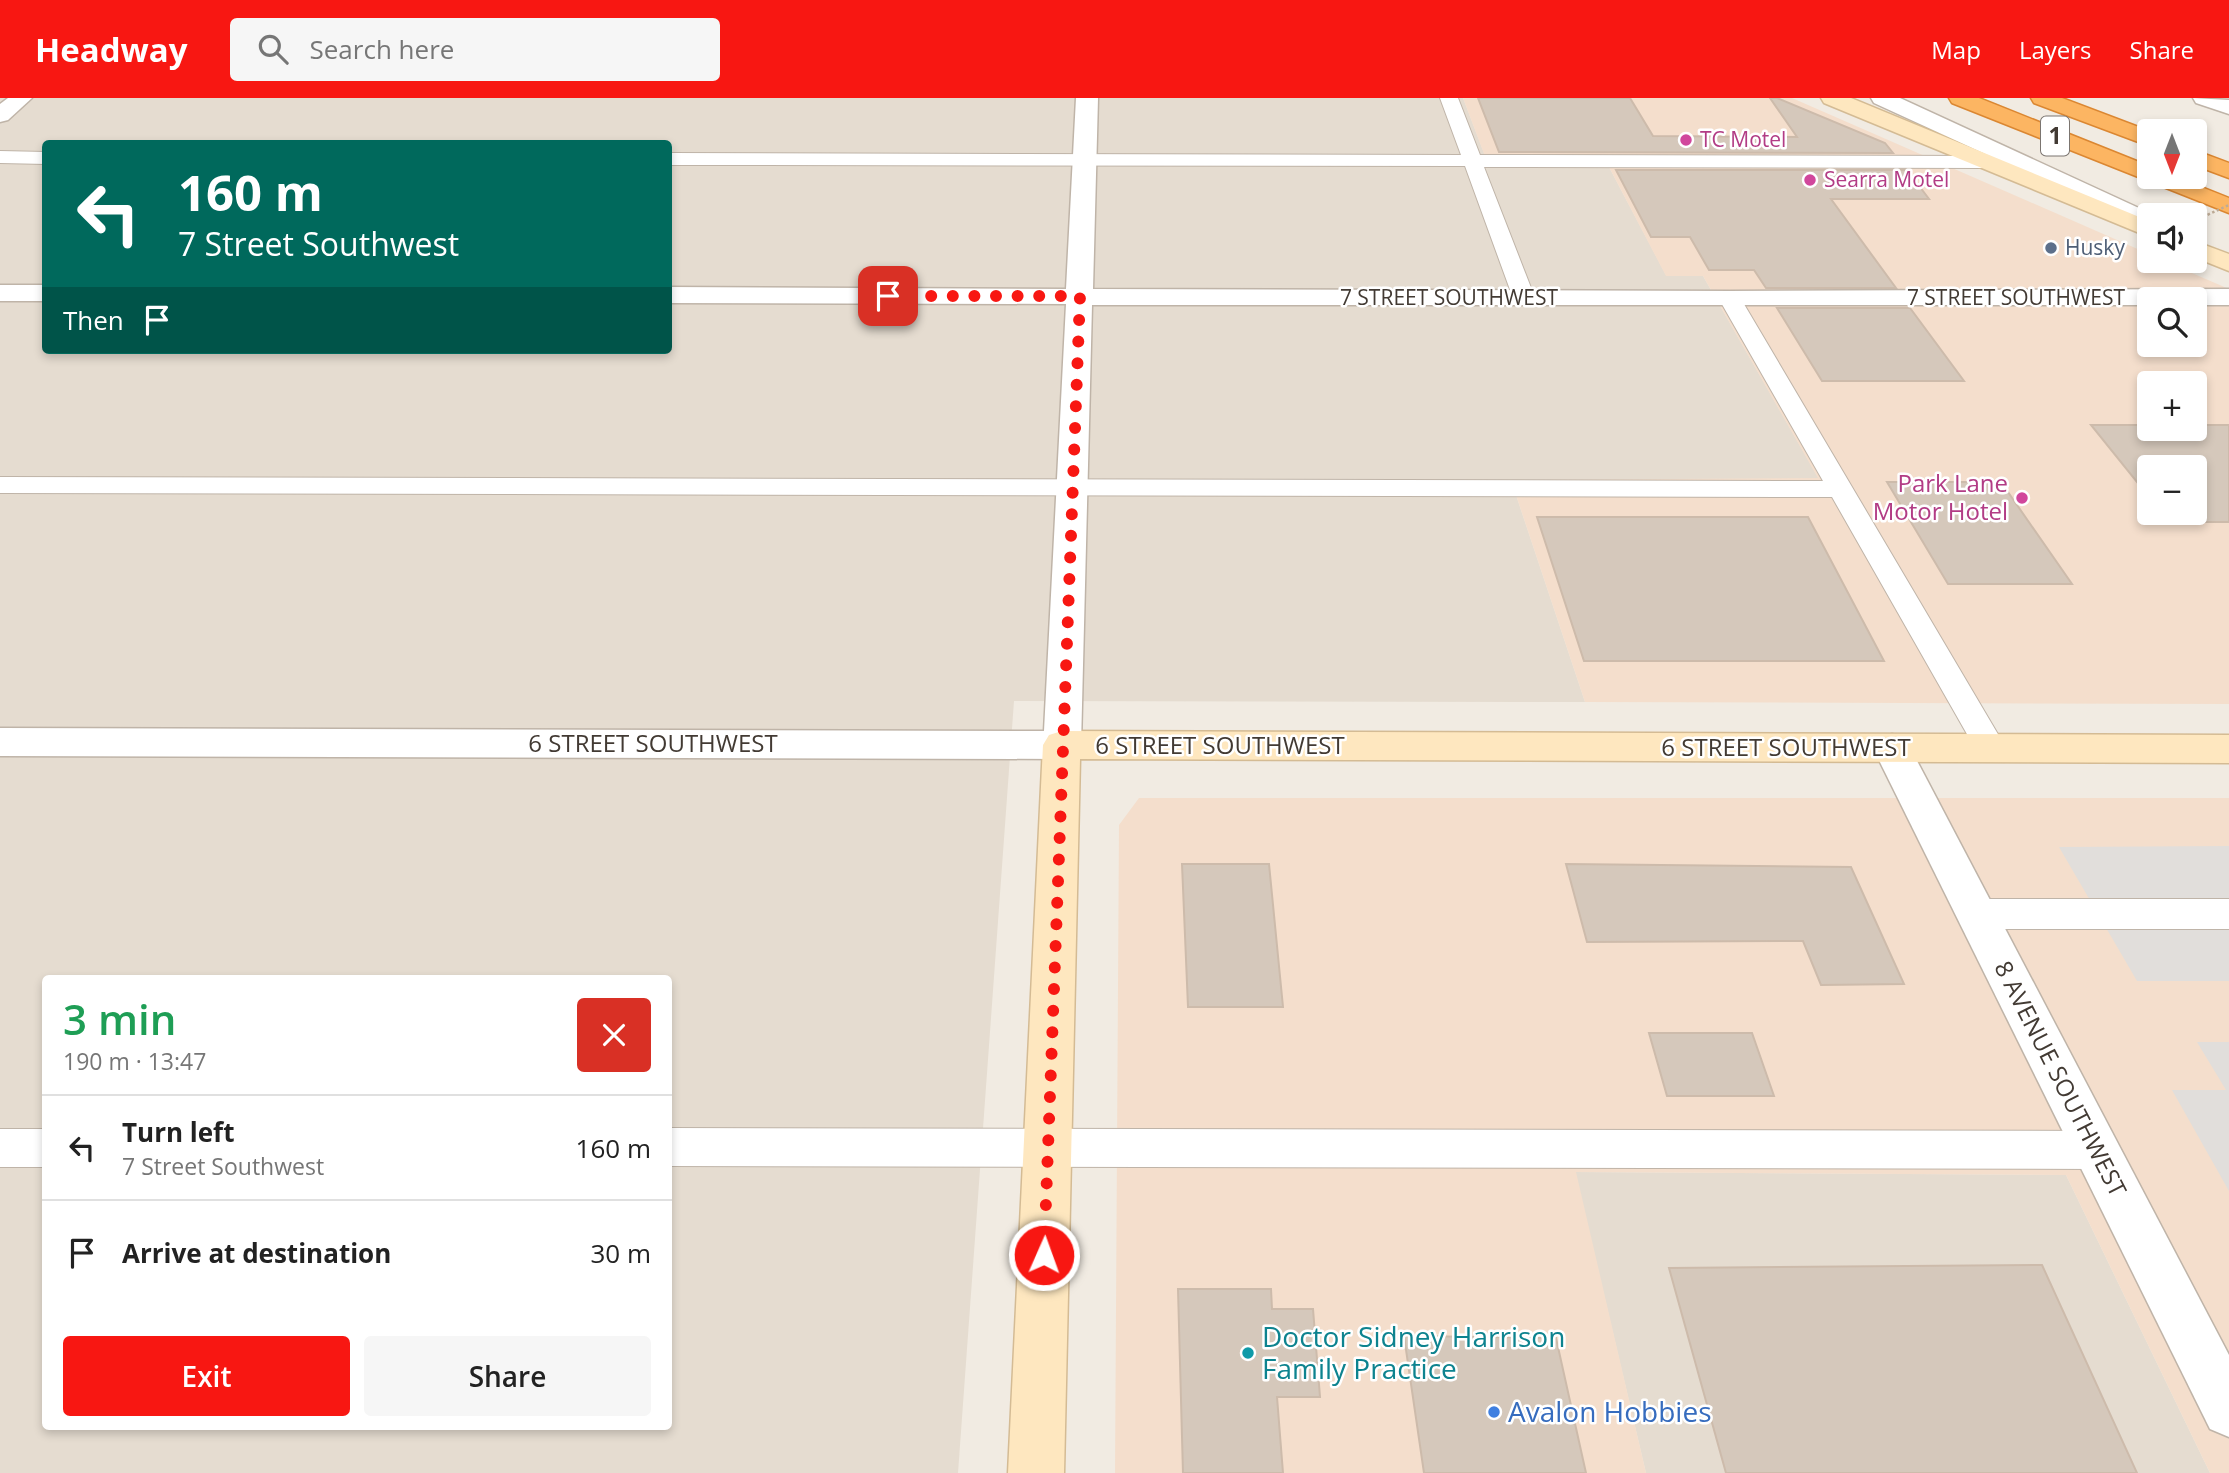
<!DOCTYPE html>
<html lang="en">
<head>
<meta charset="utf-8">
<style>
  body { margin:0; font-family:"Open Sans",sans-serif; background:#f6f6f6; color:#222; height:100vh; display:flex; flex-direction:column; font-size:26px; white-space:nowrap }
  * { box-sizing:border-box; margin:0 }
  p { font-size:23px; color:#767676 }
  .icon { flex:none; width:38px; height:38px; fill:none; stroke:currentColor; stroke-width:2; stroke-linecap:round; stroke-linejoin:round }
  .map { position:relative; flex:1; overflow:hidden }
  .side { position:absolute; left:42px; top:877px; width:630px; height:455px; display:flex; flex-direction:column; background:#fff; border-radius:7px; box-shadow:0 4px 10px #0003 }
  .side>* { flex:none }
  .banner { position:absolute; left:42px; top:42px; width:630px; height:214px; border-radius:7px; box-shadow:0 4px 10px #0003; background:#00695c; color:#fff; overflow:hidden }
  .needle { width:46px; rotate:180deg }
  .fabs { position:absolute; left:2137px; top:21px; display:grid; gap:14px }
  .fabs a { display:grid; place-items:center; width:70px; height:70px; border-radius:7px; background:#fff; box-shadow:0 4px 10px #0003; font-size:35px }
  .pin { position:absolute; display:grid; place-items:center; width:60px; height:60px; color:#fff; margin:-30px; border-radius:14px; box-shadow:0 4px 10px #0006 }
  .me { position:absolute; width:77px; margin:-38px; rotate:2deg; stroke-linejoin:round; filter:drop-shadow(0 0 5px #0008) }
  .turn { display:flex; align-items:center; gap:24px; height:147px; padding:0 21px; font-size:32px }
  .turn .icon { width:91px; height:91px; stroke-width:2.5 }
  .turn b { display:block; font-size:49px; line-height:60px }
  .then { display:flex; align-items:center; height:66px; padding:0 21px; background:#0003; gap:14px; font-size:26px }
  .round { display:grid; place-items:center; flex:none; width:74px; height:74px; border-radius:7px; background:#f6f6f6 }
  .head { display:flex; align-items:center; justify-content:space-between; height:119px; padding:0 21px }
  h1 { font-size:42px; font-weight:600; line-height:52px; color:#1e9e55 }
  .cta { display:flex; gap:14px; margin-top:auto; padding:14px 21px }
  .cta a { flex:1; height:80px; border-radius:7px; background:#f81712; color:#fff; font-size:28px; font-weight:600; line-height:80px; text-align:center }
  .cta a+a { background:#f6f6f6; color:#222 }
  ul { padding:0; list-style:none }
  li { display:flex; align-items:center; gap:21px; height:105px; padding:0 21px; border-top:2px solid #e0e0e0 }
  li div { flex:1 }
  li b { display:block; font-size:26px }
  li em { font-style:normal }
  header { display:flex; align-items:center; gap:42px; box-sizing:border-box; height:98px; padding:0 35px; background:#f81712; color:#fff }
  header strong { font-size:33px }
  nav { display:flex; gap:38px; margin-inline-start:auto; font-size:24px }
  .search { width:490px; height:63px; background:#f6f6f6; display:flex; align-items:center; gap:18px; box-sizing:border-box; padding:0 24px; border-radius:7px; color:#767676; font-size:26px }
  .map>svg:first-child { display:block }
  .residential { fill:#e5dcd0; fill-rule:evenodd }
  .commercial { fill:#f4decc; fill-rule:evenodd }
  .parking { fill:#e1dedb }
  .building { fill:#d5c8bb; stroke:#cdbbab; stroke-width:2 }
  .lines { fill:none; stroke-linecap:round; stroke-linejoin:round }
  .lane-casing { stroke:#bfb4a8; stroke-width:2 }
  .street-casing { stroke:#bfb4a8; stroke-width:3 }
  .secondary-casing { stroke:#d4bb94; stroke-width:3 }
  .highway-casing { stroke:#db8732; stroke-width:3 }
  .lane { fill:#fff; fill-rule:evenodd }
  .street { fill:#fff; fill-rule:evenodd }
  .secondary { fill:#fee7bf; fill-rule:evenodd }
  .highway { fill:#fcb562; fill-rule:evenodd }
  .path-bridge { stroke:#beab97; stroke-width:2.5; stroke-dasharray:2.5 2.5; stroke-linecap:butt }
  .route { stroke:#f81712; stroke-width:12; stroke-dasharray:0 21.6 }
  .hotel-dot { fill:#d1479c; stroke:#fff; stroke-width:2.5 }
  .service-dot { fill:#5c6f8a; stroke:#fff; stroke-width:2.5 }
  .culture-dot { fill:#0f9aa8; stroke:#fff; stroke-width:2.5 }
  .shop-dot { fill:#3f7fe0; stroke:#fff; stroke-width:2.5 }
  .labels { text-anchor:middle; stroke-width:5; stroke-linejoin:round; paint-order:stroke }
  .far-hotel-label { font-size:21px; fill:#b23c85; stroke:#fff; text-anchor:start }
  .far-service-label { font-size:21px; fill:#4e5e75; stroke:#fff; text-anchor:start }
  .far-street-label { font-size:21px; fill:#423a33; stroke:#fff }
  .shield { fill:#fff; stroke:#7b7570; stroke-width:2 }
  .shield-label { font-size:23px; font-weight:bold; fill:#423a33 }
  .hotel-label { font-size:24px; fill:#b23c85; stroke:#fff; text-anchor:end }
  .street-label { font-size:24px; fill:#423a33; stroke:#fff }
  .near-culture-label { font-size:28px; fill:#0d838f; stroke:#fff; text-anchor:start }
  .near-shop-label { font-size:28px; fill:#366cbe; stroke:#fff; text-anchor:start }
</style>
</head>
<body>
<header>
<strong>Headway</strong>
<div class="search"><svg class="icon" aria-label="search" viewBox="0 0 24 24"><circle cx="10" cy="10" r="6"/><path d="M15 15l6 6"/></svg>Search here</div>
<nav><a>Map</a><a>Layers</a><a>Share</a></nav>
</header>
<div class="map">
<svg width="2229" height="1375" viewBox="0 0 2229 1375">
  <rect width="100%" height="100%" fill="#f1ebe2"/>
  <!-- residential -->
  <g class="residential">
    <path d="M0 0H1463L1489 68 1609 69 1666 177 1703 178 1819 381 1511 382 1585 604 1014 603 958 1375H0ZM46 46H668V252H46ZM46 880H668V1328H46Z"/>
    <path d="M1575 1074 2066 1077 2210 1375H1646Z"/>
  </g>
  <!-- commercial -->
  <g class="commercial">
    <path d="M1463 0H1792L2149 156V163H2164L2229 191V606L1585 604 1511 382 1818 380 1703 178H1666L1609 69H1489ZM2149 201H2194V247H2149ZM2149 285H2194V331H2149ZM2149 369H2194V415H2149Z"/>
    <path d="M1139 700H2229V1375H2210L2066 1077 1576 1074 1646 1375H1115L1119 727Z"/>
  </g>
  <!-- parking -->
  <g class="parking">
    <path d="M2229 748V883H2137L2059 749Z"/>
    <path d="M2197 944H2229V1093L2172 992H2226Z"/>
  </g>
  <!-- building -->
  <g class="building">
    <path d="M1478 0H1630L1653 38 1797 39 1770 0H1777L1885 45 1893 55 1499 54Z"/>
    <path d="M1616 72H1907L1929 101H1831L1896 190H1766L1754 172H1709L1690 139H1651Z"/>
    <path d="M1777 210H1910L1964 283H1822Z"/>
    <path d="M2091 327H2149V331H2194V327H2229V424H2169L2162 415H2194V369H2149V399Z"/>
    <path d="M1887 384H2001L2072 486H1948Z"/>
    <path d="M1537 419H1808L1884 563H1584Z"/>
    <path d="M1182 766H1269L1283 909H1188Z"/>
    <path d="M1566 766 1851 769 1904 886 1821 887 1803 843 1587 844Z"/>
    <path d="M1649 935H1752L1774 998H1667Z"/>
    <path d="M2042 1167 2137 1375H1726L1669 1170Z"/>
    <path d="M1178 1191H1271L1272 1211H1313L1320 1299H1277L1283 1375H1183Z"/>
    <path d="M1404 1238 1556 1240 1586 1375H1424Z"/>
  </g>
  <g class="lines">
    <!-- lane casing -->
    <g class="lane-casing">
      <g id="lane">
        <path d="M1440 0H1458L1480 57 1985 58 1994 64 1985 70 1484 69 1535 200 1532 205H1516L1513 200 1465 68 668 67V55L1461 57Z"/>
        <path d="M0 53 46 54V66L0 65Z"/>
        <path d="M1730 194 1738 196 1741 201 2002 643 2006 651 2002 659 1991 663 1980 659 1832 399 0 395V379L1823 383 1719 201 1722 196Z"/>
        <path d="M1976 801H2229V831H1976L1964 826 1959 816 1964 806Z"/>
        <path d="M668 1030 2097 1033 2111 1039 2116 1052 2111 1065 2097 1071 668 1068Z"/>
        <rect x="0" y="1031" width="46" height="38"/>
      </g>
    </g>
    <!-- street casing -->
    <g class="street-casing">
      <g id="street">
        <path d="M8 0H32L8 22 0 24V6Z"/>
        <path d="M1076 0H1098L1093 191 1730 193 2229 191V207H2194V201H2149V207H1092L1081 647 1075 657 1062 661 0 658V630L1044 633 1066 206 668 205V189L1066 191Z"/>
        <path d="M1871 0H1900L2154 117H2149V131L1874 5Z"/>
        <path d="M2193 0 2229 2V16L2196 5Z"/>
        <rect x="0" y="187" width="46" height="16"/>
        <path d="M1892 636 1905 640 2229 1257V1339L2210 1331 1873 650 1879 640Z"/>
      </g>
    </g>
    <!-- secondary casing -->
    <g class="secondary-casing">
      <g id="secondary">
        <path d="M1821 0H1851L2149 123V139L1824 5Z"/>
        <path d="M2194 143 2229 156V173L2194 159Z"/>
        <path d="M1062 633 2229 637V665L1080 661 1064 1375H1008L1043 647 1049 637Z"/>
      </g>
    </g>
    <!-- highway casing -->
    <g class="highway-casing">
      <g id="highway">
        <path d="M1949 0H1979L2149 68V79H2176L2229 100V115L1952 5Z"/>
        <path d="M2031 0H2062L2149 33V48L2034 5Z"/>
        <path d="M2194 52 2229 65V80L2194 67Z"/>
      </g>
    </g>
    <!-- lane -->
    <use href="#lane" class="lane"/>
    <!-- street -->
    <use href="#street" class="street"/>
    <!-- secondary -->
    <use href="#secondary" class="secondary"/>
    <!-- highway -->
    <use href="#highway" class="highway"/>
    <!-- path-bridge -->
    <path class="path-bridge" d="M2194 123 2229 107"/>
  </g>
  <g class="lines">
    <!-- route -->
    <path class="route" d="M888 198H1080L1044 1157"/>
  </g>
  <!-- markers -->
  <g class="hotel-dot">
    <circle cx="1686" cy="42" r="7"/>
    <circle cx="1810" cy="82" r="7"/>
    <circle cx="2022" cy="400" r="7"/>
  </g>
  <circle class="service-dot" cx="2051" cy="150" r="7"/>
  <circle class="culture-dot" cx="1248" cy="1255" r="7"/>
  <circle class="shop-dot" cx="1494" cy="1314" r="7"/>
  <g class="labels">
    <!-- far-hotel labels -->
    <g class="far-hotel-label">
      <text x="1700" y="49">TC Motel</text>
      <text x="1824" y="89">Searra Motel</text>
    </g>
    <!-- far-service labels -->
    <g class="far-service-label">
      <text x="2065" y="157">Husky</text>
    </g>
    <!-- far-street labels -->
    <g class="far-street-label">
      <text x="1449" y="207">7 STREET SOUTHWEST</text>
      <text x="2016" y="207">7 STREET SOUTHWEST</text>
    </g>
    <!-- shield labels -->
    <rect class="shield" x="2041" y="18.5" width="28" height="39" rx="5"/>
    <g class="shield-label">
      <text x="2055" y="46">1</text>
    </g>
    <!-- hotel labels -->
    <g class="hotel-label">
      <text x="2008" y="394">Park Lane<tspan x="2008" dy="28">Motor Hotel</tspan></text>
    </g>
    <!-- street labels -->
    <g class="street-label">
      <text x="653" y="654">6 STREET SOUTHWEST</text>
      <text x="1220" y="656">6 STREET SOUTHWEST</text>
      <text x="1786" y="658">6 STREET SOUTHWEST</text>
      <text transform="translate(2060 981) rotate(63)" y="8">8 AVENUE SOUTHWEST</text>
    </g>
    <!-- near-culture labels -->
    <g class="near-culture-label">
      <text x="1262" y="1249">Doctor Sidney Harrison<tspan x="1262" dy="32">Family Practice</tspan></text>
    </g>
    <!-- near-shop labels -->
    <g class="near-shop-label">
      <text x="1508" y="1324">Avalon Hobbies</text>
    </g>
  </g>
</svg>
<div class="fabs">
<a><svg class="needle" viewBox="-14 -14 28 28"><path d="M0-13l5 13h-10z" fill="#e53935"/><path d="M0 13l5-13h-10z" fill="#767676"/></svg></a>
<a><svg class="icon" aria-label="sound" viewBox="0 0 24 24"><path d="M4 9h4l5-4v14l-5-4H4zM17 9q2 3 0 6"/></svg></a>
<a><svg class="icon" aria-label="search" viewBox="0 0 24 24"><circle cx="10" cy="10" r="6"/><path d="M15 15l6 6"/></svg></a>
<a>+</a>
<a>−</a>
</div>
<div class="pin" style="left:888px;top:198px;background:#d93025"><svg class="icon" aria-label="arrive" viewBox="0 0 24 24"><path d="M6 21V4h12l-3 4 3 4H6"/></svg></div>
<svg class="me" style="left:1044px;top:1157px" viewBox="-20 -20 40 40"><circle r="17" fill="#f81712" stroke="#fff" stroke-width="3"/><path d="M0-11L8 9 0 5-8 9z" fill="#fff"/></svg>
<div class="banner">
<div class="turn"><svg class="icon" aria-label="left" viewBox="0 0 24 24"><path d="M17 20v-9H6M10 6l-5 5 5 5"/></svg><div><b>160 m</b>7 Street Southwest</div></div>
<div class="then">Then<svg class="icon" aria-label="arrive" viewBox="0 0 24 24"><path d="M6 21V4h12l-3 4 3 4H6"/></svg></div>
</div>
<section class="side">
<div class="head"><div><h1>3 min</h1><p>190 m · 13:47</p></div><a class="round" style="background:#d93025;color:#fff"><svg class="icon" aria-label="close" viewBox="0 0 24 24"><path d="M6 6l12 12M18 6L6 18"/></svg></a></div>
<ul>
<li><svg class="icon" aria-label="left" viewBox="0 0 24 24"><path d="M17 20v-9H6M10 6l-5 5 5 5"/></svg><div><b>Turn left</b><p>7 Street Southwest</p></div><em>160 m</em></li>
<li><svg class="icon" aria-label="arrive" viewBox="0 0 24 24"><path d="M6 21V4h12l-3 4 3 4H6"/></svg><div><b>Arrive at destination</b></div><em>30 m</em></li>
</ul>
<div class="cta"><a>Exit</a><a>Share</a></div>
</section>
</div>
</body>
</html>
